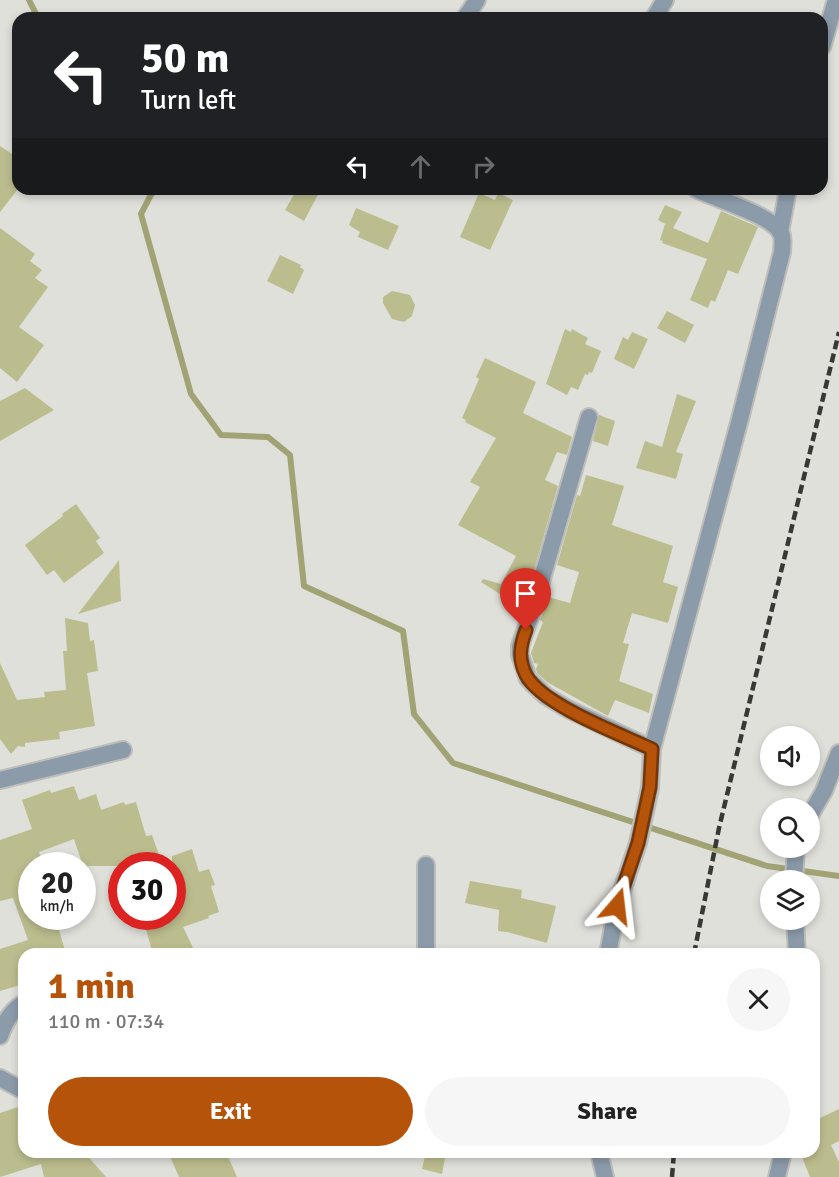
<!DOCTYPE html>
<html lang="en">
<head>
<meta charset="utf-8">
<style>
  body { margin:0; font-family:Signika,sans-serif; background:#f6f6f6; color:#222; height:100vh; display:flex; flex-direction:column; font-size:22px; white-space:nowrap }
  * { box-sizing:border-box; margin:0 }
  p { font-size:20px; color:#767676 }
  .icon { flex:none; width:33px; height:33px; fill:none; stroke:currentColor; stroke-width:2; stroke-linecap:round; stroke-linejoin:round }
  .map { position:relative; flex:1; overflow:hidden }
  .details { position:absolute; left:18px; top:948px; width:802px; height:210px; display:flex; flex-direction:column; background:#fff; border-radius:18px; box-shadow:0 3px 9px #0003 }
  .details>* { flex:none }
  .top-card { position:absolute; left:12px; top:12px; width:816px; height:183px; border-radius:18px; box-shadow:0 3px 9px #0003; background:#202124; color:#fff; overflow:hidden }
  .tools { position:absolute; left:760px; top:726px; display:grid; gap:12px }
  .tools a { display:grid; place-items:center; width:60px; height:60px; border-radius:50%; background:#fff; box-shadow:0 3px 9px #0003; font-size:30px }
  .speed { position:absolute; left:18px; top:852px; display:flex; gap:12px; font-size:30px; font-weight:700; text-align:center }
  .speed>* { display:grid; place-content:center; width:78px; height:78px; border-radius:50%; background:#fff; box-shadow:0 3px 9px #0003; line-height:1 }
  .speed small { font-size:15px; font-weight:400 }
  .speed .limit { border:9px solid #d22; background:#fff; color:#111 }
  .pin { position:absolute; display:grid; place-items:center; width:51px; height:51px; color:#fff; margin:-62px -26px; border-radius:50% 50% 50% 0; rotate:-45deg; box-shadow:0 0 6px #0007 }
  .pin .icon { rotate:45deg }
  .me { position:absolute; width:66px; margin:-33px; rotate:17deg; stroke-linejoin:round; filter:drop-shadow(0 0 4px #0008) }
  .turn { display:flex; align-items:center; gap:21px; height:126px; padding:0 30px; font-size:27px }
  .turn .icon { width:78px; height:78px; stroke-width:2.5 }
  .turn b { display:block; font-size:42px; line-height:51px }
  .lanes { display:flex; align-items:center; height:57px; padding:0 30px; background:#0003; justify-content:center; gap:30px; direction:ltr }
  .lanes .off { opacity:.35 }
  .round { display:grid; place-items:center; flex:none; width:63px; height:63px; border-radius:32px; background:#f6f6f6 }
  .head { display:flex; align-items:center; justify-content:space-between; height:102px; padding:0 30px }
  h1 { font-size:36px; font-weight:700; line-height:45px; color:#b45309 }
  .button { display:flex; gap:12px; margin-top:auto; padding:12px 30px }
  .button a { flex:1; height:69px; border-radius:36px; background:#b45309; color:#fff; font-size:24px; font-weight:700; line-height:69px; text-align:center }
  .button a+a { background:#f6f6f6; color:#222 }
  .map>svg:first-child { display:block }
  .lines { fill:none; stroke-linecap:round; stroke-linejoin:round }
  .stream { stroke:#a2a375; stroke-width:6 }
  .building { fill:#bcbd8e }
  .minor-casing { stroke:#bdbeb9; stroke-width:20 }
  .minor { stroke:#8c9baa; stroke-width:16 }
  .rail { stroke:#383835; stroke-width:4.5; stroke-dasharray:9 4.5; stroke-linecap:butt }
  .route-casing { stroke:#753606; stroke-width:15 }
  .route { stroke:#b45309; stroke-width:10 }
</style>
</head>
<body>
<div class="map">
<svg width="839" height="1177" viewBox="0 0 839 1177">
  <rect width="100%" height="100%" fill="#dfe0da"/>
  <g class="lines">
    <!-- stream -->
    <g class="stream">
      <path d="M29 0 38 18"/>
      <path d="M154 189 141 214 191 394 221 435 268 437 290 455 304 586 403 631 414 714 453 763 767 866 839 876"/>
    </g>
  </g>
  <!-- building -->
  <g class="building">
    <path d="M0 146 18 158V189L0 212Z"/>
    <path d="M297 189H321L304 221 285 210Z"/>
    <path d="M479 193 495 200 498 193 513 200 490 250 460 237Z"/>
    <path d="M665 205 682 212 673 228 708 243 721 211 758 227 738 274 728 270 715 302 711 300 708 308 690 300 707 259 662 243 663 241 660 240 665 224 673 228 658 220Z"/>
    <path d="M356 208 399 226 388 250 358 237 360 232 349 225Z"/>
    <path d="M0 228 35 254 30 261 42 270 35 278 48 287 19 327 44 345 17 382 0 368Z"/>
    <path d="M280 255 301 265 300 267 304 270 293 294 267 281Z"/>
    <path d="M392 291 410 295 415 305 412 316 404 322 392 319 383 303V297Z"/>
    <path d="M667 311 694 325 685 343 657 328Z"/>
    <path d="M565 329 571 332 572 329 588 338 585 344 601 351 592 373 589 372 588 375 585 374 578 390 571 387 567 395 546 384Z"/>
    <path d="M632 332 648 339 634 369 614 359 623 337 628 340Z"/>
    <path d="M485 358 536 382 523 413 572 437 567 455 557 452 545 480 558 486 530 584 525 590 527 591 522 608 481 582 483 579 501 584 516 556 458 525 480 487 470 482 496 438 465 422 466 420 462 418 479 379 476 377Z"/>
    <path d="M25 388 54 410 0 441V401Z"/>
    <path d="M677 394 696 401 676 452 683 454 676 479 636 468 645 441 662 447Z"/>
    <path d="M599 415 615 421 608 446 593 441Z"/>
    <path d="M586 475 624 486 612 525 673 546 663 582 678 587 668 623 632 613 623 643 629 644 619 681 653 694 649 713 615 700 608 716 547 682 537 673 536 669 538 664 534 663 531 653 543 622 540 620 548 597 570 603 579 572 557 565 577 495 580 496Z"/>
    <path d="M76 504 100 538 96 541 104 553 64 583 54 570 47 575 25 545 63 516 62 514Z"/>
    <path d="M119 560 121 601 78 614Z"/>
    <path d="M65 618 88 623 90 641 94 640 98 671 87 673 95 726 59 732 60 739 25 743V747L18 746 11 754 0 739V663L17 700 45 697 44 692 66 690 63 651H67Z"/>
    <path d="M74 786 79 800 96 794 101 810 124 802 125 805 136 802 146 836 152 835 163 866H83L74 839 39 852 44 866H32V916H55L66 954H24V984L0 991V949L28 940 13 898 0 901V840L32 829 22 800 50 790 51 793Z"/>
    <path d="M192 849 199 872 209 869 215 885 211 886 219 912 208 916 209 918 183 927 196 954H153L142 916H172V856Z"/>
    <path d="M470 881 522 890 521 898 556 906 547 943 507 932 498 931 499 910 465 903Z"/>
    <path d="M24 1105V1152H84L106 1177H44L41 1164 0 1177V1113Z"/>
    <path d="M839 1109V1141L831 1145 839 1162V1177H810L800 1152H814V1111L818 1119Z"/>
    <path d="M168 1152H226L237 1177H179Z"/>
    <path d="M426 1152H446L442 1174 422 1169Z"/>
  </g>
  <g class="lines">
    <!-- minor casing -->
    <g class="minor-casing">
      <g id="minor">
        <path d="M465 18 477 0"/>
        <path d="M654 18 665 0"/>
        <path d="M822 47 836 0"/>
        <path d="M780 232 788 189"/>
        <path d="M589 417 536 599 520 646V655L528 679 546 696 568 709 652 749"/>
        <path d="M0 780 123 750"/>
        <path d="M810 815 824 791 839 753"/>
        <path d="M794 880 796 848"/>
        <path d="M795 920 797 954"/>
        <path d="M426 954V865"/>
        <path d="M608 954 617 906 638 843 646 807 650 787 652 749 741 415 782 252C782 246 784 239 781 233 772 215 715 199 696 189"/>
        <path d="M0 1036C5 1022 11 1010 24 1003"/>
        <path d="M0 1078 24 1091"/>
        <path d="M599 1152 605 1177"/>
        <path d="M777 1177 783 1152"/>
      </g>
    </g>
    <!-- minor -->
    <use href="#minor" class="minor"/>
    <!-- rail -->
    <g class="rail">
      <path d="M694 954 719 828 839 332"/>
      <path d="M672 1177 674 1152"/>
    </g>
  </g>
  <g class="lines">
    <!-- route casing -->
    <g class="route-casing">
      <path id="route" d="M526 630C520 646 518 659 526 675 542 705 620 734 652 749L650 787 638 843 617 906"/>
    </g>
    <!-- route -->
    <use href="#route" class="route"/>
  </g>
</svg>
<div class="tools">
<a><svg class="icon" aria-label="sound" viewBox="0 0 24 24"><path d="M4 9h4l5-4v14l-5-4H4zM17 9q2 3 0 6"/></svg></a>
<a><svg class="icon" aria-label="search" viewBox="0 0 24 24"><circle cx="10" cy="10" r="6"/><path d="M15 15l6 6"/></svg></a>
<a><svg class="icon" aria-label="layers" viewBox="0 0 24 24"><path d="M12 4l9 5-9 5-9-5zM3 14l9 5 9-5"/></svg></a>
</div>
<div class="speed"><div>20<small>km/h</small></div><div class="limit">30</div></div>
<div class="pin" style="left:526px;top:630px;background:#d93025"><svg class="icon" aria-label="arrive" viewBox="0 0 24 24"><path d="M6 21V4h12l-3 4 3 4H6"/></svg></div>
<svg class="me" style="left:617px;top:906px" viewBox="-20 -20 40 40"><path d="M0-17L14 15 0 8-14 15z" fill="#b45309" stroke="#fff" stroke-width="4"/></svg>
<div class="top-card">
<div class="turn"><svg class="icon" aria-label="left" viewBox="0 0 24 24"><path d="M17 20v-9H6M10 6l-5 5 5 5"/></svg><div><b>50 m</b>Turn left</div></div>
<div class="lanes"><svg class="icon" aria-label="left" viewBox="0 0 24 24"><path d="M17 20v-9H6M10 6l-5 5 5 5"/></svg><svg class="icon off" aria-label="ahead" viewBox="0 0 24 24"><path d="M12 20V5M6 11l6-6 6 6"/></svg><svg class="icon off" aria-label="right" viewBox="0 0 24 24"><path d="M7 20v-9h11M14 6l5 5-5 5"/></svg></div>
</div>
<section class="details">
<div class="head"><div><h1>1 min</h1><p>110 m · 07:34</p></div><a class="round"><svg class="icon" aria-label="close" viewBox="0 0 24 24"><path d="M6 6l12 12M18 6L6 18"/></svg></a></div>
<div class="button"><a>Exit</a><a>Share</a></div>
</section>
</div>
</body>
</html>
